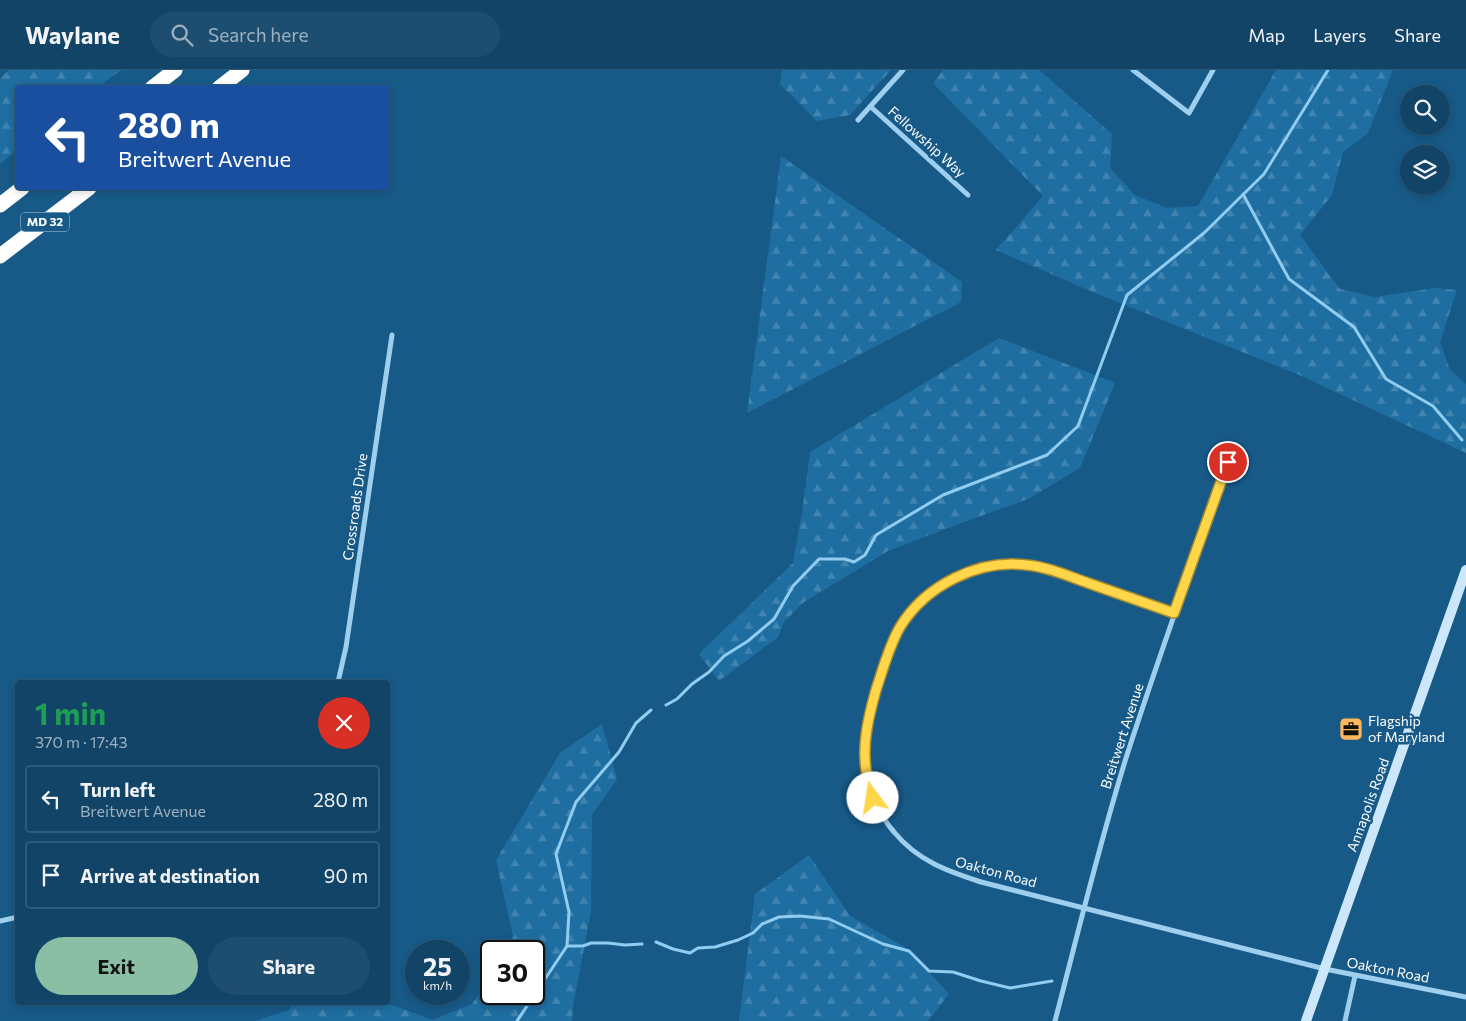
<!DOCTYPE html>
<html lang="en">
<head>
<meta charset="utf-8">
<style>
  body { margin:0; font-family:Commissioner,sans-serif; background:#1e4e6f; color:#f1f3f6; height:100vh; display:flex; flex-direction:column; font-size:19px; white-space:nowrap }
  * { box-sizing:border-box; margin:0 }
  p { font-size:16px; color:#9cb0bf }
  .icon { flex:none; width:28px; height:28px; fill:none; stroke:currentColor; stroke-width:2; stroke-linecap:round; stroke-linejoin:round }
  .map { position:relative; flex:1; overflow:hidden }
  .panel { position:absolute; left:15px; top:610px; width:375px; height:325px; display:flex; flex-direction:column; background:#146; border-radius:5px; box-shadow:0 2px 8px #0003,0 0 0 1px #305c7a }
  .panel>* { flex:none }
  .top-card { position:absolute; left:15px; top:15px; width:375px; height:105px; border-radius:5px; box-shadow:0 2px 8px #0003,0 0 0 1px #305c7a; background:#1a4fa0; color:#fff; overflow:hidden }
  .controls { position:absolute; left:1400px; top:15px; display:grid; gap:10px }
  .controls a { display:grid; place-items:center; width:50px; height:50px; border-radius:50%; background:#146; box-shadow:0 2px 8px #0003,0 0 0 1px #305c7a; font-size:25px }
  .speed { position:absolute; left:405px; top:870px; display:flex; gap:10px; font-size:25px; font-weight:700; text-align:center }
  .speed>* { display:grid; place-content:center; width:65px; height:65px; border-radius:50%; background:#146; box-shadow:0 2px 8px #0003,0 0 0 1px #305c7a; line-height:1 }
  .speed small { font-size:12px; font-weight:400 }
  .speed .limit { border:2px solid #111; border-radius:8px; background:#fff; color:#111 }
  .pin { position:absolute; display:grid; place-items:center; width:42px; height:42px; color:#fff; margin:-21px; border:2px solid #fff; border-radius:50%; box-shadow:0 1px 5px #0007 }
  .me { position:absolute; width:55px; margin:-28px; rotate:346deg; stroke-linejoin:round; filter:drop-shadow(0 0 4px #0008) }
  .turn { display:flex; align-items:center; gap:18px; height:105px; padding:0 20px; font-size:22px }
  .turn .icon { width:65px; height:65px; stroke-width:2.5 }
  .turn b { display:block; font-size:35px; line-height:42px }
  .round { display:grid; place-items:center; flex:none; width:52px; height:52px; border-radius:26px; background:#1e4e6f }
  .head { display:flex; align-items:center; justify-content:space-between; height:85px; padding:0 20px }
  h1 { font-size:30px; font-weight:700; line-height:38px; color:#1e9e55 }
  .cta { display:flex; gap:10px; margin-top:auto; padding:10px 20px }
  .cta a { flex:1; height:58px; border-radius:30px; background:#8abfa5; color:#111; font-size:20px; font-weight:700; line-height:58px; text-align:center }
  .cta a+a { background:#1e4e6f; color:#f1f3f6 }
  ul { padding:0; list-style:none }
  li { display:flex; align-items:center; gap:15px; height:68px; margin:0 10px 8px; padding:0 10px; border:2px solid #305c7a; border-radius:5px }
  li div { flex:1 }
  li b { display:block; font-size:19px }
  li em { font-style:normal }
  header { display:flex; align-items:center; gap:30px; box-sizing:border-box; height:70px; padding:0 25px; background:#146; border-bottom:1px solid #305c7a }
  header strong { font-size:24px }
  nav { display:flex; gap:28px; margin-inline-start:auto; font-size:18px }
  .search { width:350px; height:45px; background:#1e4e6f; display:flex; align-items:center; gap:12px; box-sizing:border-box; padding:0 18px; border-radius:28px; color:#9cb0bf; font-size:19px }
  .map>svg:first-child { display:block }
  .forest { fill:url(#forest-firs) }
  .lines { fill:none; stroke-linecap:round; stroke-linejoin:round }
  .stream { stroke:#91ccf1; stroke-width:3 }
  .minor { stroke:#9fcfee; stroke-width:5 }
  .secondary { stroke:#cce7fa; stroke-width:10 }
  .motorway { stroke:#fff; stroke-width:15 }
  .route-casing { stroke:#a68a30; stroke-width:12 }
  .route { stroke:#ffd54a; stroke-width:9 }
  .labels { text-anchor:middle; stroke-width:5; stroke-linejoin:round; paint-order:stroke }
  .shield { fill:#175a88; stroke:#b9cedb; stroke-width:1 }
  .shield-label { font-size:12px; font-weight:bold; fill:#fff }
  .street-label { font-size:14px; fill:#fff; stroke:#175a88 }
  .poi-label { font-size:14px; fill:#fff; stroke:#175a88; text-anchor:start }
</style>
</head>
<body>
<header>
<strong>Waylane</strong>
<div class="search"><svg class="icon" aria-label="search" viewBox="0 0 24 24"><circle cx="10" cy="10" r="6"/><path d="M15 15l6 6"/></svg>Search here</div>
<nav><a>Map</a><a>Layers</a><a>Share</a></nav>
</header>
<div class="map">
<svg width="1466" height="951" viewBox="0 0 1466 951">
  <defs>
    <pattern id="forest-firs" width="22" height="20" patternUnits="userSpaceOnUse" patternTransform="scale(1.25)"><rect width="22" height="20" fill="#1f6ea2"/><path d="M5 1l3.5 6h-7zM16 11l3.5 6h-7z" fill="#4184b0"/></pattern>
  </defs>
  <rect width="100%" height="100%" fill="#175a88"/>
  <!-- forest -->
  <g class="forest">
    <path d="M9 0H121L98 17 18 18 17 80 0 94V8Z"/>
    <path d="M782 0H891L850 45 817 51 780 14Z"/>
    <path d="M943 0H1039L1112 64 1110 98 1135 125 1167 138 1198 136 1276 0H1393L1368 63 1343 82 1332 125 1300 165 1340 219 1375 227 1435 218 1457 220 1440 272 1450 300 1466 314V383L1297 304 1088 220 996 180 1043 126 933 13Z"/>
    <path d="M781 86 962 212 961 232 747 343Z"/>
    <path d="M999 268 1115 313 1080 398 1028 429 956 455 888 481 804 532 784 552 778 567 719 611 699 584 793 493 802 442 810 382Z"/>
    <path d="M602 654 617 709 592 745 591 841 573 936 572 951H255L289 940 294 932 386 933 433 950 472 934 491 907V924H534V881H506L513 866 496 790 560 683Z"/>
    <path d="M809 785 850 846 908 879 949 924 928 951H739L755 824Z"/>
  </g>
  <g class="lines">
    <!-- stream -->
    <g class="stream">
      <path d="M1243 124 1289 209 1354 257 1386 309 1433 336 1462 370"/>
      <path d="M666 635 677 629 692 614 709 602 724 586 748 571 774 549 793 516 819 489H845L854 492 865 485 876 465 943 425 1047 385 1078 356 1127 225 1204 163 1264 104 1328 0"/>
      <path d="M656 872 673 879 690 883 698 878 715 877 738 870 753 863 762 854 779 847 800 846 829 849 883 874 909 881 929 901 953 902 981 911 1010 918 1052 911"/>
      <path d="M567 876H583L591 873H608L625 875 642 874"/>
      <path d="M517 951 567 876 569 842 556 784 576 732 619 682 636 653 651 640"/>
    </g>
    <!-- minor -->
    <g class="minor">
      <path d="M1133 0 1189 43 1213 0"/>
      <path d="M871 37 968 125"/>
      <path d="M858 50 903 0"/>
      <path d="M1174 543C1149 534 1124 525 1099 517 1067 505 1032 489 997 495 966 500 936 514 915 538 884 572 861 652 866 697 867 719 880 746 894 762 918 791 947 801 981 812L1325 899 1466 927"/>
      <path d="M338 612 346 577 392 265"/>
      <path d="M0 851 18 847"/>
      <path d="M1055 951C1078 863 1099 775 1126 688 1158 589 1193 491 1228 392"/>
      <path d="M1345 951 1355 906"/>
    </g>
    <!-- secondary -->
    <path class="secondary" d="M1306 951 1466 500"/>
    <!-- motorway -->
    <g class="motorway">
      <path d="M152 18 175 0"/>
      <path d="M219 18 242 0"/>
      <path d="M0 135 22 118"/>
      <path d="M0 186 89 118"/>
    </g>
  </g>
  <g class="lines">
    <!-- route casing -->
    <g class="route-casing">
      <path id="route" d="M873 728C871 719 867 709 866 699 862 673 869 645 876 620 883 599 889 576 900 557 926 515 978 489 1027 495 1048 497 1068 506 1088 513 1117 523 1146 533 1174 543L1228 392"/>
    </g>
    <!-- route -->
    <use href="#route" class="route"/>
  </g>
  <!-- icons -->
  <defs>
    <g id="office-square" transform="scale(1.25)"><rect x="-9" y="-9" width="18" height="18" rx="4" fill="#ffb75b" stroke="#175a88"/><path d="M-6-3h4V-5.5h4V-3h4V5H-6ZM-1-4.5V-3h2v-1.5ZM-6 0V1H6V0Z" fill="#111"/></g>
  </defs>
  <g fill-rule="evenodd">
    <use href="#office-square" x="1351" y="659"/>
  </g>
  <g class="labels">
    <!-- shield labels -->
    <rect class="shield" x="21" y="142.5" width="48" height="19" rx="4"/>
    <g class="shield-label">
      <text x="45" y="156">MD 32</text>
    </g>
    <!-- street labels -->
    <g class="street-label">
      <text transform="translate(927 72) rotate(42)" y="5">Fellowship Way</text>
      <text transform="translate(355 437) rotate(-82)" y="5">Crossroads Drive</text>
      <text transform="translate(1122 666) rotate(-72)" y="5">Breitwert Avenue</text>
      <text transform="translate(1368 735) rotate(-70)" y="5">Annapolis Road</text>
      <text transform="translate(996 802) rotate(15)" y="5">Oakton Road</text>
      <text transform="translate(1388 900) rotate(11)" y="5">Oakton Road</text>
    </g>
    <!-- poi labels -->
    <g class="poi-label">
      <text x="1368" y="656">Flagship<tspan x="1368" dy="16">of Maryland</tspan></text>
    </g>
  </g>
</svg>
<div class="controls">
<a><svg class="icon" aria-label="search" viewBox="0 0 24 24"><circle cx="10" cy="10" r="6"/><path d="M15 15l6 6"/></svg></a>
<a><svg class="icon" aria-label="layers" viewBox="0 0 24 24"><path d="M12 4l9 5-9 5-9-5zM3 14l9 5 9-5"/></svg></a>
</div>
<div class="speed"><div>25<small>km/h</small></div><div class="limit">30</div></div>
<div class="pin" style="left:1228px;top:392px;background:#d93025"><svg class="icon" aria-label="arrive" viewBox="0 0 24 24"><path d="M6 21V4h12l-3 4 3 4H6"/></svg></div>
<svg class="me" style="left:873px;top:728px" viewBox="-20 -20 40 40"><circle r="19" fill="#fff"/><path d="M0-13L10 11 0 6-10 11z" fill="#ffd54a"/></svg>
<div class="top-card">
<div class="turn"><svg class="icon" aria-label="left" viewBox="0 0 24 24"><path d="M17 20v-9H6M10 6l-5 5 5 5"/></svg><div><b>280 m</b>Breitwert Avenue</div></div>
</div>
<section class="panel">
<div class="head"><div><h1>1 min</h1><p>370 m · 17:43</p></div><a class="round" style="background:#d93025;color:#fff"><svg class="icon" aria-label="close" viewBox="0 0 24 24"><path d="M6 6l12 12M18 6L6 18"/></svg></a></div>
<ul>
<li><svg class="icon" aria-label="left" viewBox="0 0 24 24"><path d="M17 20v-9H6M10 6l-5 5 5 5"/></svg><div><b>Turn left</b><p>Breitwert Avenue</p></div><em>280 m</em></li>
<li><svg class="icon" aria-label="arrive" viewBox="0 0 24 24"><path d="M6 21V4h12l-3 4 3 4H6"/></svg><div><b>Arrive at destination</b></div><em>90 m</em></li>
</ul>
<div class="cta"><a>Exit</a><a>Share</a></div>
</section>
</div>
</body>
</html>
